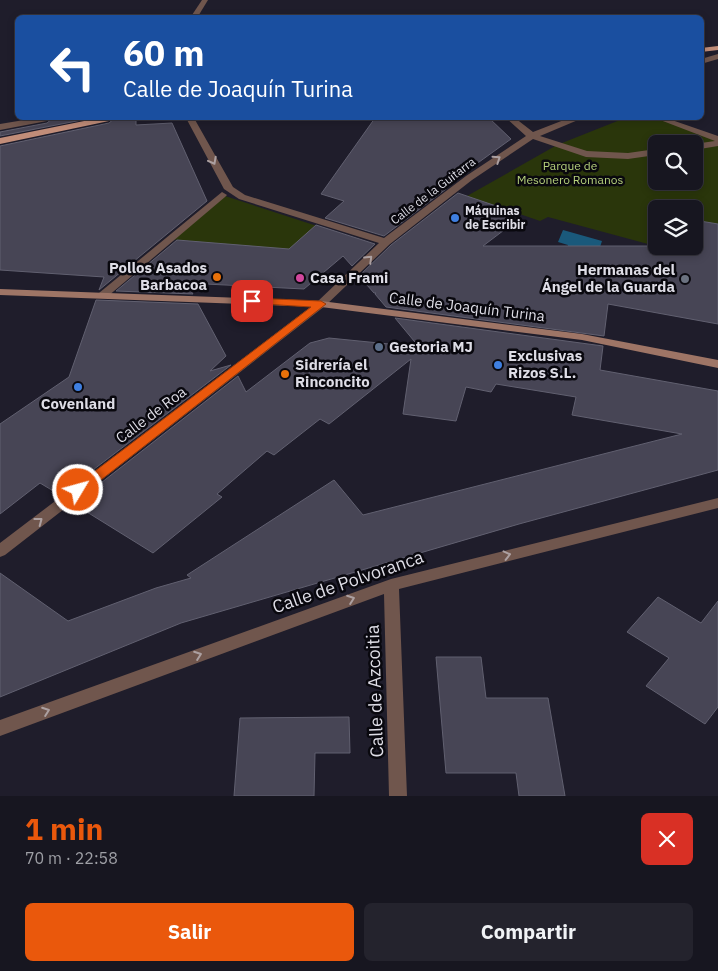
<!DOCTYPE html>
<html lang="es">
<head>
<meta charset="utf-8">
<style>
  body { margin:0; font-family:"IBM Plex Sans",sans-serif; background:#24232d; color:#f1f3f6; height:100vh; display:flex; flex-direction:column; font-size:19px; white-space:nowrap }
  * { box-sizing:border-box; margin:0 }
  p { font-size:16px; color:#9e9fa5 }
  .icon { flex:none; width:28px; height:28px; fill:none; stroke:currentColor; stroke-width:2; stroke-linecap:round; stroke-linejoin:round }
  .map { position:relative; height:796px; overflow:hidden }
  .side { display:flex; flex-direction:column; background:#171620; flex:1 }
  .side>* { flex:none }
  .banner { position:absolute; left:15px; top:15px; width:689px; height:105px; border-radius:8px; box-shadow:0 2px 8px #0003,0 0 0 1px #36353e; background:#1a4fa0; color:#fff; overflow:hidden }
  .tools { position:absolute; left:648px; top:135px; display:grid; gap:10px }
  .tools a { display:grid; place-items:center; width:55px; height:55px; border-radius:8px; background:#171620; box-shadow:0 2px 8px #0003,0 0 0 1px #36353e; font-size:25px }
  .pin { position:absolute; display:grid; place-items:center; width:42px; height:42px; color:#fff; margin:-21px; border-radius:10px; box-shadow:0 2px 8px #0006 }
  .me { position:absolute; width:55px; margin:-28px; rotate:53deg; stroke-linejoin:round; filter:drop-shadow(0 0 4px #0008) }
  .turn { display:flex; align-items:center; gap:18px; height:105px; padding:0 25px; font-size:22px }
  .turn .icon { width:65px; height:65px; stroke-width:2.5 }
  .turn b { display:block; font-size:35px; line-height:42px }
  .round { display:grid; place-items:center; flex:none; width:52px; height:52px; border-radius:8px; background:#24232d }
  .head { display:flex; align-items:center; justify-content:space-between; height:85px; padding:0 25px }
  h1 { font-size:30px; font-weight:800; line-height:38px; color:#ea580c }
  .button { display:flex; gap:10px; margin-top:auto; padding:10px 25px }
  .button a { flex:1; height:58px; border-radius:8px; background:#ea580c; color:#fff; font-size:20px; font-weight:800; line-height:58px; text-align:center }
  .button a+a { background:#24232d; color:#f1f3f6 }
  .map>svg:first-child { display:block }
  .green { fill:#2a360b; fill-rule:evenodd }
  .water { fill:#1a597b }
  .building { fill:#474555; stroke:#616070 }
  .lines { fill:none; stroke-linecap:round; stroke-linejoin:round }
  .street { fill:#70564d; fill-rule:evenodd }
  .secondary { fill:#9e7566; fill-rule:evenodd }
  .primary { fill:#c18d79; fill-rule:evenodd }
  .oneway { stroke:#aca0a1 }
  .route { fill:#ea580c; stroke:#983908 }
  .shop-dot { fill:#3f7fe0; stroke:#09080e; stroke-width:2 }
  .food-dot { fill:#e8710a; stroke:#09080e; stroke-width:2 }
  .hotel-dot { fill:#d1479c; stroke:#09080e; stroke-width:2 }
  .worship-dot { fill:#6b7280; stroke:#09080e; stroke-width:2 }
  .service-dot { fill:#5c6f8a; stroke:#09080e; stroke-width:2 }
  .labels { text-anchor:middle; stroke-width:5; stroke-linejoin:round; paint-order:stroke }
  .far-park-label { font-size:12px; fill:#b5d07c; stroke:#09080e }
  .far-street-label { font-size:12px; fill:#dedde6; stroke:#09080e }
  .far-poi-label { font-size:12px; font-weight:bold; fill:#dedde6; stroke:#09080e; text-anchor:start }
  .poi-label { font-size:15px; font-weight:bold; fill:#dedde6; stroke:#09080e; text-anchor:start }
  .street-label { font-size:15px; fill:#dedde6; stroke:#09080e }
  .near-street-label { font-size:18px; fill:#dedde6; stroke:#09080e }
</style>
</head>
<body>
<div class="map">
<svg width="718" height="796" viewBox="0 0 718 796">
  <rect width="100%" height="100%" fill="#1f1d2b"/>
  <!-- green -->
  <g class="green">
    <path d="M625 118H659L718 139V224L694 220V209H656L648 244 548 217 540 221 467 196 557 145ZM656 144H694V181H656Z"/>
    <path d="M222 195 320 227 292 250 169 239Z"/>
  </g>
  <!-- water -->
  <path class="water" d="M563 230 602 241 594 265 565 261 568 245 558 242Z"/>
  <!-- building -->
  <g class="building">
    <path d="M53 118H92L0 136V132L47 123Z"/>
    <path d="M115 118H136V125L172 123 207 201 99 290 104 277 0 270V146L109 123Z"/>
    <path d="M375 118H489L511 139 443 188 446 189 384 236 325 218 344 201 321 194Z"/>
    <path d="M458 193 505 209 499 215 516 221 483 246H648L655 213 656 246H694V220L718 224V324L608 304 604 336 386 307 375 294 376 293H374L359 276 391 245Z"/>
    <path d="M316 225 375 244 352 266 343 256 304 289 186 283 193 294 116 291 177 240 289 249Z"/>
    <path d="M96 300 198 304 226 356 210 371 231 365 60 495 40 483 0 514V424L69 377Z"/>
    <path d="M395 318 603 346 600 370 718 391V470L519 524 181 623 0 697V573L68 621 156 588 191 578 187 575 334 480 363 515 682 434 572 415 576 397 496 384 491 392 466 387 456 421 403 414 411 359 329 424 320 419 274 455 267 451 217 494 222 497 153 553 74 504 238 376 246 392 310 343 329 338 419 347Z"/>
    <path d="M658 597 701 623 718 601V707L705 724 646 686 669 658 627 632Z"/>
    <path d="M436 657H481L486 698H548L565 796H519L516 773H446Z"/>
    <path d="M349 717 350 753H315L314 796H234L240 718Z"/>
  </g>
  <g class="lines">
    <!-- street -->
    <g class="street">
      <path d="M202 0H208L197 18H190Z"/>
      <path d="M718 54V59L701 64V59Z"/>
      <path d="M36 118H51L47 121 0 130V124Z"/>
      <path d="M186 118H194L233 187 245 195 384 238 466 176 526 136 506 118H515L533 132 569 118H579L578 120 540 136 587 151 628 153 656 149V155L628 159 586 157 533 139 472 180 390 244 325 306 5 555 0 557V543L317 302 379 243 239 199 224 189Z"/>
      <path d="M655 118H666L718 136V146L694 150V144L715 141Z"/>
      <path d="M222 192 227 195 225 197 107 297H99L97 295 99 293Z"/>
      <path d="M718 498V508L399 589 407 796H389L384 594 0 736V720L391 579Z"/>
    </g>
    <!-- secondary -->
    <path class="secondary" d="M0 289 321 301 582 334 718 360V368L582 340 321 307 0 295Z"/>
    <!-- primary -->
    <g class="primary">
      <path d="M718 46V50L701 52V48Z"/>
      <path d="M99 118H113L109 121 0 144V138Z"/>
    </g>
  </g>
  <!-- one-way arrows -->
  <defs><path id="oneway-chevron" d="M-2-3.5L2.5 0L-2 3.5" fill="none" stroke-width="1.6" stroke-linecap="round" stroke-linejoin="round" transform="scale(1.25)"/></defs>
  <g class="oneway">
    <use href="#oneway-chevron" transform="translate(497 159) rotate(-34)"/>
    <use href="#oneway-chevron" transform="translate(213 161) rotate(62)"/>
    <use href="#oneway-chevron" transform="translate(369 259) rotate(-44)"/>
    <use href="#oneway-chevron" transform="translate(39 521) rotate(-37)"/>
    <use href="#oneway-chevron" transform="translate(507 555) rotate(-14)"/>
    <use href="#oneway-chevron" transform="translate(351 599) rotate(-20)"/>
    <use href="#oneway-chevron" transform="translate(198 655) rotate(-20)"/>
    <use href="#oneway-chevron" transform="translate(46 711) rotate(-20)"/>
  </g>
  <!-- route -->
  <path class="route" d="M252 298 321 301 326 304 83 494H74L72 490 74 487 311 307 248 303 247 301Z"/>
  <!-- markers -->
  <g class="shop-dot">
    <circle cx="455" cy="218" r="5"/>
    <circle cx="498" cy="365" r="5"/>
    <circle cx="78" cy="387" r="5"/>
  </g>
  <g class="food-dot">
    <circle cx="217" cy="277" r="5"/>
    <circle cx="285" cy="374" r="5"/>
  </g>
  <circle class="hotel-dot" cx="300" cy="278" r="5"/>
  <circle class="worship-dot" cx="685" cy="279" r="5"/>
  <circle class="service-dot" cx="379" cy="347" r="5"/>
  <g class="labels">
    <!-- far-park labels -->
    <g class="far-park-label">
      <text x="570" y="170">Parque de<tspan x="570" dy="14">Mesonero Romanos</tspan></text>
    </g>
    <!-- far-street labels -->
    <g class="far-street-label">
      <text transform="translate(433 191) rotate(-37)" y="4">Calle de la Guitarra</text>
    </g>
    <!-- far-poi labels -->
    <g class="far-poi-label">
      <text x="465" y="215">Máquinas<tspan x="465" dy="14">de Escribir</tspan></text>
    </g>
    <!-- poi labels -->
    <g class="poi-label">
      <text x="207" y="273" text-anchor="end">Pollos Asados<tspan x="207" dy="17">Barbacoa</tspan></text>
      <text x="675" y="275" text-anchor="end">Hermanas del<tspan x="675" dy="17">Ángel de la Guarda</tspan></text>
      <text x="310" y="283">Casa Frami</text>
      <text x="389" y="352">Gestoria MJ</text>
      <text x="508" y="361">Exclusivas<tspan x="508" dy="17">Rizos S.L.</tspan></text>
      <text x="295" y="370">Sidrería el<tspan x="295" dy="17">Rinconcito</tspan></text>
      <text x="78" y="409" text-anchor="middle">Covenland</text>
    </g>
    <!-- street labels -->
    <g class="street-label">
      <text transform="translate(467 307) rotate(7)" y="5">Calle de Joaquín Turina</text>
      <text transform="translate(151 415) rotate(-37)" y="5">Calle de Roa</text>
    </g>
    <!-- near-street labels -->
    <g class="near-street-label">
      <text transform="translate(348 582) rotate(-19)" y="6">Calle de Polvoranca</text>
      <text transform="translate(375 691) rotate(-92)" y="6">Calle de Azcoitia</text>
    </g>
  </g>
</svg>
<div class="tools">
<a><svg class="icon" aria-label="search" viewBox="0 0 24 24"><circle cx="10" cy="10" r="6"/><path d="M15 15l6 6"/></svg></a>
<a><svg class="icon" aria-label="layers" viewBox="0 0 24 24"><path d="M12 4l9 5-9 5-9-5zM3 14l9 5 9-5"/></svg></a>
</div>
<div class="pin" style="left:252px;top:301px;background:#d93025"><svg class="icon" aria-label="arrive" viewBox="0 0 24 24"><path d="M6 21V4h12l-3 4 3 4H6"/></svg></div>
<svg class="me" style="left:78px;top:490px" viewBox="-20 -20 40 40"><circle r="17" fill="#ea580c" stroke="#fff" stroke-width="3"/><path d="M0-11L8 9 0 5-8 9z" fill="#fff"/></svg>
<div class="banner">
<div class="turn"><svg class="icon" aria-label="left" viewBox="0 0 24 24"><path d="M17 20v-9H6M10 6l-5 5 5 5"/></svg><div><b>60 m</b>Calle de Joaquín Turina</div></div>
</div>
</div>
<section class="side">
<div class="head"><div><h1>1 min</h1><p>70 m · 22:58</p></div><a class="round" style="background:#d93025;color:#fff"><svg class="icon" aria-label="close" viewBox="0 0 24 24"><path d="M6 6l12 12M18 6L6 18"/></svg></a></div>
<div class="button"><a>Salir</a><a>Compartir</a></div>
</section>
</body>
</html>
